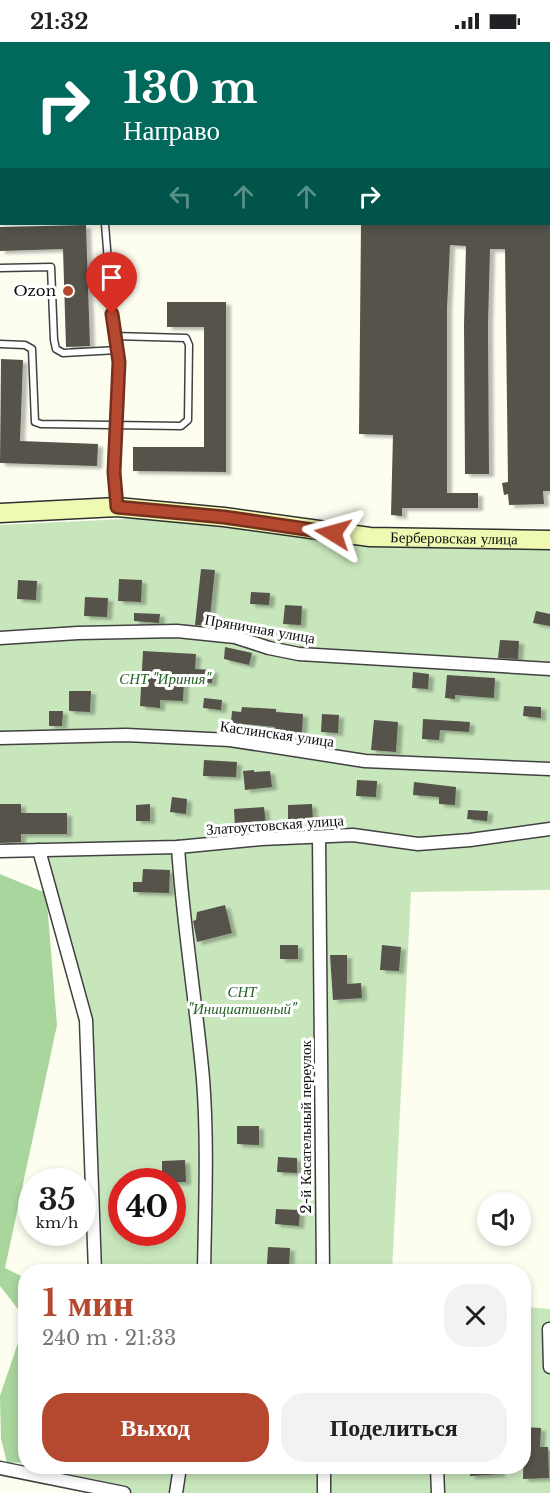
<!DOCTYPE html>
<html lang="ru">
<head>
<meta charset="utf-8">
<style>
  body { margin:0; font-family:"Libre Baskerville",serif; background:#f2f2f2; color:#202124; height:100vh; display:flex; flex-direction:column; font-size:22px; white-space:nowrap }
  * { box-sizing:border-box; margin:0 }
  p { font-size:20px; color:#757577 }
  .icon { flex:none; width:33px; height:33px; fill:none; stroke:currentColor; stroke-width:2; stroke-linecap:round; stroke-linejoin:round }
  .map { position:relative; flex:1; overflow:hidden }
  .details { position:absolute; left:18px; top:1222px; width:513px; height:210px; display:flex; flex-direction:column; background:#fff; border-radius:24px; box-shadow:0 3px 9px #0003 }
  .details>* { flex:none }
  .hud { position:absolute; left:0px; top:0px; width:550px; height:183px; box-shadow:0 3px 9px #0003; background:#00695c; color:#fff; overflow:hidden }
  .tools { position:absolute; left:477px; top:1150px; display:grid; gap:12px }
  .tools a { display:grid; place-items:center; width:54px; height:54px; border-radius:50%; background:#fff; box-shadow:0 3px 9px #0003; font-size:30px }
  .speed { position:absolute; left:18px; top:1126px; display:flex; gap:12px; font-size:30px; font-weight:700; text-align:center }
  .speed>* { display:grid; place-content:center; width:78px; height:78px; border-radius:50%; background:#fff; box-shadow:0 3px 9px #0003; line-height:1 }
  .speed small { font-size:15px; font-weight:400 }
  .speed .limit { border:9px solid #d22; background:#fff; color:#111 }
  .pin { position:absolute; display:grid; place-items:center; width:51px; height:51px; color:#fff; margin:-62px -26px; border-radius:50% 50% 50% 0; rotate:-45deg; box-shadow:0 0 6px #0007 }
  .pin .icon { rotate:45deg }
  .me { position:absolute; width:66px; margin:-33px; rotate:278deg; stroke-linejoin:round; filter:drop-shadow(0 0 4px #0008) }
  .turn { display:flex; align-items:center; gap:21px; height:126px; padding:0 24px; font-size:27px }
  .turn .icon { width:78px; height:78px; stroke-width:2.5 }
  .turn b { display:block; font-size:42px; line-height:51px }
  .lanes { display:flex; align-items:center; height:57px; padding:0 24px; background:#0003; justify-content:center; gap:30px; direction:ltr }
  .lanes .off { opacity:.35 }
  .round { display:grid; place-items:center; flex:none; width:63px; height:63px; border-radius:24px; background:#f2f2f2 }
  .head { display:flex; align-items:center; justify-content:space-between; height:102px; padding:0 24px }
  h1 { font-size:36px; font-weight:600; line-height:45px; color:#b44930 }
  .cta { display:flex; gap:12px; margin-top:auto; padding:12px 24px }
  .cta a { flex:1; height:69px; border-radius:24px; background:#b44930; color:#fff; font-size:24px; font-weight:600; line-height:69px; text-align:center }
  .cta a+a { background:#f2f2f2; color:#202124 }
  .status { display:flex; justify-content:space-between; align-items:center; height:42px; padding:0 30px; background:#fff; direction:ltr }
  .status svg { height:16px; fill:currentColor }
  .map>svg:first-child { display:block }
  .green { fill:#c8e6bc; fill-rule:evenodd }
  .forest { fill:#a9d69d }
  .building { fill:#56524b; filter:url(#shadow) }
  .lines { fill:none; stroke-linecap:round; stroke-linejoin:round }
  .lane-casing { stroke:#414141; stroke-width:9 }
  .street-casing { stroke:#414141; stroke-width:15 }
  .secondary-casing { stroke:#303030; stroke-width:21 }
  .lane { stroke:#fff; stroke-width:6 }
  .street { stroke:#fff; stroke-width:12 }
  .secondary { stroke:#f0f9b1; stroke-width:18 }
  .route-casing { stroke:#752f1f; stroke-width:15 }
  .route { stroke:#b44930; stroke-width:10 }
  .poi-dot { fill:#b44930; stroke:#fff; stroke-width:2 }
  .labels { text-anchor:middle; stroke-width:6; stroke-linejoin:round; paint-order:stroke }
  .poi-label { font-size:15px; fill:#0e0e0e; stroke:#fff; text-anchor:end }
  .street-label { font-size:15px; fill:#0e0e0e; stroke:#fff }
  .park-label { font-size:15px; font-style:italic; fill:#236125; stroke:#fff }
</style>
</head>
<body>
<div class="status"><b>21:32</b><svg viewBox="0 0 49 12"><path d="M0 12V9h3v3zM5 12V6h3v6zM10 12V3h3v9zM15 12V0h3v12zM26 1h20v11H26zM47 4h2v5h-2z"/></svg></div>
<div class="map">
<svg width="550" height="1451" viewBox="0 0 550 1451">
  <defs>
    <filter id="shadow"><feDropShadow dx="5" dy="3" stdDeviation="1.5" flood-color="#0004"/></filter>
  </defs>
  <rect width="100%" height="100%" fill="#fdfef0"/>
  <!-- green -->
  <g class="green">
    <path d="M186 474 550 502V848L411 850 392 1230H91L82 978 35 805 0 804V483ZM122 1140H172V1191H122Z"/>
    <path d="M524 1265 550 1267V1451H104L23 1434 26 1425H524Z"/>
  </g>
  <!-- forest -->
  <g class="forest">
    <path d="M0 832 41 849 46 848 57 983 5 1226 25 1236V1276L0 1244Z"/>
    <path d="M25 1280V1420L7 1421 1 1397 0 1354Z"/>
  </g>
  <!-- building -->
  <g class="building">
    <path d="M361 182H550V449H543L544 462 509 463 508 452 504 453 502 441 508 440 505 207H490L488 283 489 432H465L464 283 466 204 450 203 447 267V451H478V466H402V474L391 473 393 393 359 392Z"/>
    <path d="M86 183 90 304 66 305 63 207 0 209V185Z"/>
    <path d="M167 260H226V430L133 429V405H204V285H167Z"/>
    <path d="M1 317 23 318 20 399 98 402 97 424 0 421Z"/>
    <path d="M201 527 215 528 209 584 195 583Z"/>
    <path d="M119 537 142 538 141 560 118 559Z"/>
    <path d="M18 538 37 539 36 558 17 557Z"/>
    <path d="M251 550 270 551 269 563 250 562Z"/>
    <path d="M85 555 108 556 107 575 84 574Z"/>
    <path d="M285 563 302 564 301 583 283 582Z"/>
    <path d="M536 569 550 572V584L533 581Z"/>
    <path d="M134 571 160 572 159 581 134 579Z"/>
    <path d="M500 598 519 599 518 617 498 616Z"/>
    <path d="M225 605 252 611 249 623 224 617Z"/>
    <path d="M143 609 196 612 195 627 213 628 212 641 184 639 183 659 160 658V666L140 664Z"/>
    <path d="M413 630 429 632 428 647 412 646Z"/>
    <path d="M447 633 495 636 494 656 455 653V657L445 656Z"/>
    <path d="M69 649H91L90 670 69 669Z"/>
    <path d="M204 656 222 658 221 668 203 666Z"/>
    <path d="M524 664 541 665V676L523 674Z"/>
    <path d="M242 665 276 667V670L303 672 302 691 275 689V685L231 681 232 669 241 670Z"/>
    <path d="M49 669H63L62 684H49Z"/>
    <path d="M322 672 339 673 338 691 321 690Z"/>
    <path d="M423 677 470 680 469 690 440 688 439 698 422 697Z"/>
    <path d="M374 678 398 680 396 710 371 708Z"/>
    <path d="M204 718 237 720 236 735 203 734Z"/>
    <path d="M254 728V730L270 729 272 745 245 748 243 729Z"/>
    <path d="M357 738 377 739 376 755 356 754Z"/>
    <path d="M414 740 456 745 455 763 439 762V755L413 753Z"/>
    <path d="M172 755 187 757 186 772 170 770Z"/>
    <path d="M0 762H21V771H67V792H21V800L0 801Z"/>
    <path d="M150 762V779H136V763Z"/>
    <path d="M312 762 313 778 288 779V763Z"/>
    <path d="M264 765 266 783 235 785 234 767Z"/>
    <path d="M468 768 488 769 487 779 467 777Z"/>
    <path d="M143 827 170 828 169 851 133 850V840H142Z"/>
    <path d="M225 863 232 891 197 900 193 879 196 878 197 870Z"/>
    <rect x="280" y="903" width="18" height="14"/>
    <path d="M382 903 401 905 399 929 380 928Z"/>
    <path d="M330 913H347V942L361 941 362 956 333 958Z"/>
    <path d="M237 1084H259V1103L237 1102Z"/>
    <path d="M278 1115 297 1116V1131L277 1130Z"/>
    <path d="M185 1118 186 1140H162V1119Z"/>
    <path d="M276 1167 300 1168 299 1184 275 1182Z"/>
    <path d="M268 1205 290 1206 289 1224 267 1222Z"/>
    <path d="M524 1385 541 1386 540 1405H548L549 1436 523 1437Z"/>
    <path d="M470 1425H500V1432L470 1434Z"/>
  </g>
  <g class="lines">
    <!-- lane casing -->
    <g class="lane-casing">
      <g id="lane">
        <path d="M92 0V2"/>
        <path d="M0 22H2"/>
        <path d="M0 76H2"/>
        <path d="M0 170H2"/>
        <path d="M105 182 114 294 119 320 114 430 117 464"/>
        <path d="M0 226 51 225 54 298 56 307 63 311 118 308"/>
        <path d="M0 302 25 303 32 307 35 380 41 382 181 384 188 378 189 303 186 296 114 294"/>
      </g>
    </g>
    <!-- street casing -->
    <g class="street-casing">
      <g id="street">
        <path d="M0 596 78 591 177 589 235 595 269 606 299 612 550 627"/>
        <path d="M0 696 126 693 230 698 365 719 550 727"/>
        <path d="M319 795 323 1230"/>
        <path d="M178 805C183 883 196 959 203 1037 208 1101 205 1166 204 1230"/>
        <path d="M39 808 86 978 95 1230"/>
        <path d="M0 809 178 805 261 797 353 793 418 802 470 798 550 787"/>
        <path d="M549 1287 550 1325"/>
        <path d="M324 1425V1451"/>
        <path d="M437 1425 438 1451"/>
        <path d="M0 1426 124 1451"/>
        <path d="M176 1451 180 1425"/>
      </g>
    </g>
    <!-- secondary casing -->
    <g class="secondary-casing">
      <g id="secondary">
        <path id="s1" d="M0 471 117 465 224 475 370 495 550 498"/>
      </g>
    </g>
    <!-- lane -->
    <use href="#lane" class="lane"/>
    <!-- street -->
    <use href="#street" class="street"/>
    <!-- secondary -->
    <use href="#secondary" class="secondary"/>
  </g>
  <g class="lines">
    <!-- route casing -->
    <g class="route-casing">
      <path id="route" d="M112 272 119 320 114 430 117 465 224 475 333 491"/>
    </g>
    <!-- route -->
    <use href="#route" class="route"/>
  </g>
  <!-- markers -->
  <circle class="poi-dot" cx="68" cy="249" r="6"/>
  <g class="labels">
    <!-- poi labels -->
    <g class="poi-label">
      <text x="56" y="254">Ozon</text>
    </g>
    <!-- street labels -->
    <g class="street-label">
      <text dy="5" stroke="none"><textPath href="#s1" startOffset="456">Берберовская улица</textPath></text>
      <text transform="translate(260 587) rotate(10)" y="5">Пряничная улица</text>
      <text transform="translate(277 692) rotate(8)" y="5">Каслинская улица</text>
      <text transform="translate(275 783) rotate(-4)" y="5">Златоустовская улица</text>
      <text transform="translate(306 1085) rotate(-90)" y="5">2-й Касательный переулок</text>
    </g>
    <!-- park labels -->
    <g class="park-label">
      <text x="165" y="642">СНТ "Ириния"</text>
      <text x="242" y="955">СНТ<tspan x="242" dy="17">"Инициативный"</tspan></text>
    </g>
  </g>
</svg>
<div class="tools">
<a><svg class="icon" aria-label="sound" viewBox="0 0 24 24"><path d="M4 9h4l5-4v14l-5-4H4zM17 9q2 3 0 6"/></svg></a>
</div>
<div class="speed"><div>35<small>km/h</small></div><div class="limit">40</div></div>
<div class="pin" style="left:112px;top:272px;background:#d93025"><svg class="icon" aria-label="arrive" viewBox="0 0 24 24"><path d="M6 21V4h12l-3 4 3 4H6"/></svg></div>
<svg class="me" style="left:333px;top:491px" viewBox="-20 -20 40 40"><path d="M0-17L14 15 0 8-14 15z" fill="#b44930" stroke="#fff" stroke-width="4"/></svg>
<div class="hud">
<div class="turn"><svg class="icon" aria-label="right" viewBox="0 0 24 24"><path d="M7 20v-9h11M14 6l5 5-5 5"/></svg><div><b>130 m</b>Направо</div></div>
<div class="lanes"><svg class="icon off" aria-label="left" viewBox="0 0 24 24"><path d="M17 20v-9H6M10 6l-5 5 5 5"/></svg><svg class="icon off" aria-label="ahead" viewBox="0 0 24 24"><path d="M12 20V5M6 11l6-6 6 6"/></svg><svg class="icon off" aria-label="ahead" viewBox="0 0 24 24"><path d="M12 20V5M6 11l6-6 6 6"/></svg><svg class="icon" aria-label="right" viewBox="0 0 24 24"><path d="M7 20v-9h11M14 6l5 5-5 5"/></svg></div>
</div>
<section class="details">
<div class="head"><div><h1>1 мин</h1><p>240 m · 21:33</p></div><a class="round"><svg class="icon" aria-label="close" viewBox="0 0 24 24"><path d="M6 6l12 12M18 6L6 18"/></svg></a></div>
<div class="cta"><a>Выход</a><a>Поделиться</a></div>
</section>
</div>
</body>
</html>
